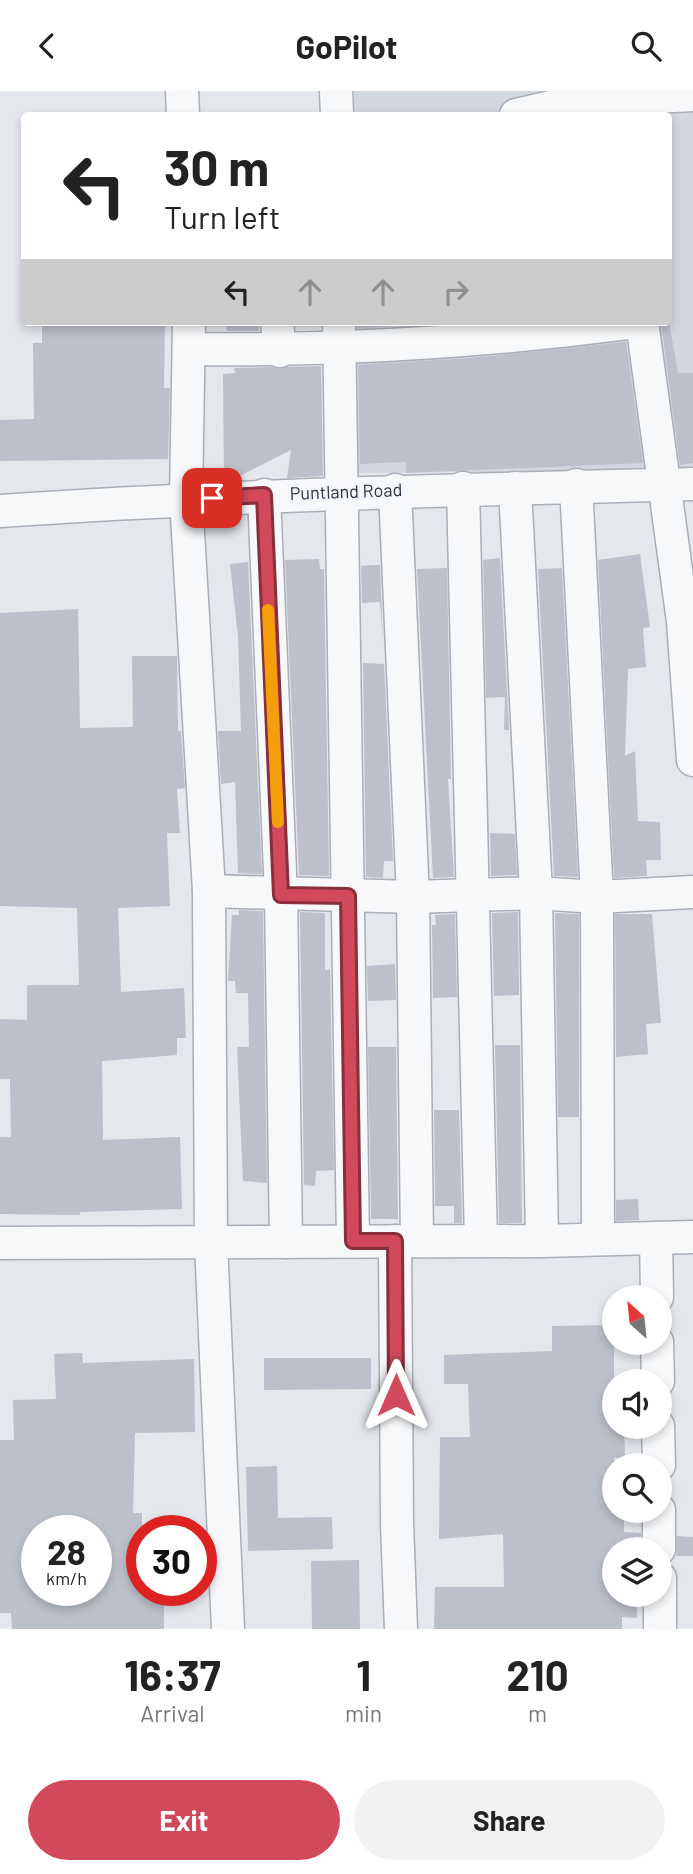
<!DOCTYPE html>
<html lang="en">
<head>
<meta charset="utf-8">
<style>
  body { margin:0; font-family:Barlow,sans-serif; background:#f2f2f2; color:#222; height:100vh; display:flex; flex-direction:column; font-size:26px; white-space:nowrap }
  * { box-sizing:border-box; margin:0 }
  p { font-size:23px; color:#767676 }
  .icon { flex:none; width:38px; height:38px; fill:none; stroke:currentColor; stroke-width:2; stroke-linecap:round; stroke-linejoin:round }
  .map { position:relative; height:1538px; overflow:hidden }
  .side { display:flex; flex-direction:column; background:#fff; flex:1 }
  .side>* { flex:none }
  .guide { position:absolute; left:21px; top:21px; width:651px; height:214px; border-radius:7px; box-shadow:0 4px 10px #0003; background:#fff; color:#222; overflow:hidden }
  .needle { width:46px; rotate:333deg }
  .fabs { position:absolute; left:602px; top:1194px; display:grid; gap:14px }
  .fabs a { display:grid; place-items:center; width:70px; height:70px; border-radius:50%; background:#fff; box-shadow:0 4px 10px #0003; font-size:35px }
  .speed { position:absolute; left:21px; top:1424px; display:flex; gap:14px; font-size:35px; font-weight:700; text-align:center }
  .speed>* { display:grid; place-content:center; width:91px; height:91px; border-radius:50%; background:#fff; box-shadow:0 4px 10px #0003; line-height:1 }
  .speed small { font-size:18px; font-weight:400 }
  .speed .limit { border:10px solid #d22; background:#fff; color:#111 }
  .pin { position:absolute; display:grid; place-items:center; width:60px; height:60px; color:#fff; margin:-30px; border-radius:14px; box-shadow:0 4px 10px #0006 }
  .me { position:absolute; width:77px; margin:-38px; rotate:0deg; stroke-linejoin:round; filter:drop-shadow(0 0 5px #0008) }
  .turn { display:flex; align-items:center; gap:24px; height:147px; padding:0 28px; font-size:32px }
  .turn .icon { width:91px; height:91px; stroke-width:2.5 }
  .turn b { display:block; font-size:49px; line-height:60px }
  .lanes { display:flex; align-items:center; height:66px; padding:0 28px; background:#0003; justify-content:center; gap:35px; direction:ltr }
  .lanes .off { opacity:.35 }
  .eta { display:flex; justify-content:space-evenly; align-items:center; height:119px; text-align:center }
  .eta b { font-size:42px; font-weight:700; line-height:49px }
  .primary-button { display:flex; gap:14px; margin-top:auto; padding:14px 28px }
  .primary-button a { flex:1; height:80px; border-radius:42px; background:#d1495b; color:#fff; font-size:28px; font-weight:700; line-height:80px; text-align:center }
  .primary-button a+a { background:#f2f2f2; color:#222 }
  header { display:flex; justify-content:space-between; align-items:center; height:91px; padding:0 28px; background:#fff; font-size:32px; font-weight:700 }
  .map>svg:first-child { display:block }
  .built { fill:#d2d6de }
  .building { fill:#bbc0ca; fill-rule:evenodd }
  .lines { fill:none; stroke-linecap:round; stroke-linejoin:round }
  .street-casing { stroke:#a9aeb7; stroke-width:35 }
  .street { stroke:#f7f8fa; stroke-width:32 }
  .route-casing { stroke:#882f3b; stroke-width:18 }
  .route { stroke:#d1495b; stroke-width:12 }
  .slow { stroke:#f59e0b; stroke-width:12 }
  .labels { text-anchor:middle; stroke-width:6; stroke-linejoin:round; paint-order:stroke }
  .street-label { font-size:18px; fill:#2b3445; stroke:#f4f6f9 }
</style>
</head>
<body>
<header><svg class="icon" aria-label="back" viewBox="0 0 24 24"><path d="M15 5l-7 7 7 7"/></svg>GoPilot<svg class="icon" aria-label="search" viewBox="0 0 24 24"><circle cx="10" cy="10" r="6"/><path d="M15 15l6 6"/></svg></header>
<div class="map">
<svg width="693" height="1538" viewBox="0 0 693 1538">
  <rect width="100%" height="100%" fill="#e4e7ec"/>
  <!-- built -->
  <path class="built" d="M354 0H693V379L358 382 357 231H668V24H354Z"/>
  <!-- building -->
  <g class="building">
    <path d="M42 231H165L164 297H170L168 368 0 370V329L34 328 33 252H42Z"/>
    <path d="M225 231H259V240H227Z"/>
    <path d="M357 231H461L357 237Z"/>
    <path d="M661 231H669L678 282H693V372L680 374Z"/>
    <path d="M626 251 643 372 406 382V371L360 373 358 274 471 267Z"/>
    <path d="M321 275 323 385 287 387 291 359 232 389H224L223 283 235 282 234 277Z"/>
    <path d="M640 463 650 536 643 537 646 576 628 578 625 665 635 660 638 730 660 731 661 769H646L647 785 614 787 598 469Z"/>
    <path d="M500 467 509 639H504L505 606 486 607 483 469Z"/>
    <path d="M319 468 320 478H324L329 785 299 784 285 469Z"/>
    <path d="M248 471 262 783 238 782 235 691 221 693 218 640H241L238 545 230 473Z"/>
    <path d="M370 474H380L383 552 380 511 362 512 361 475Z"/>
    <path d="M447 477 451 688H448L454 786 433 787 417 478Z"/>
    <path d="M562 477 578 786 554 785 538 478Z"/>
    <path d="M78 518 80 637 133 636 132 565H177L178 640H181L185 697 177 698 180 742H167L170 815 118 817 121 901 184 897 186 947H177V964L102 970 103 1049 180 1046 182 1118 80 1121V1124L0 1123V1046H11L10 988H0V928L27 929V894H79L77 817 0 815V522Z"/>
    <path d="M363 572 384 573 393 770H384L383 787 366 786Z"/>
    <path d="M490 742 515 743 517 784 491 785Z"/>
    <path d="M239 819 263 820 267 1092 243 1090 237 956H249L248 902H236L235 890H228L232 824H239Z"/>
    <path d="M300 821 325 822V879L330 878 334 1079 316 1080 315 1095 304 1094Z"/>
    <path d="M518 821 519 904 494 905 492 822Z"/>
    <path d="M555 822 579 823V1026H558Z"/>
    <path d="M455 823 457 906 433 907 432 834H436L435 824Z"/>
    <path d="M615 823H652L661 932 646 933 648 963 616 966Z"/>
    <path d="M395 873 396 909 368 910 367 875Z"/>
    <path d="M495 954H520L522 1132H499Z"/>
    <path d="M368 956H396L398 1128H371Z"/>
    <path d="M434 1019H459L462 1132H454V1115H435Z"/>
    <path d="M638 1108 639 1129 616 1130V1109Z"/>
    <path d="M614 1234V1335H624L625 1367H614V1423H624V1441L641 1442V1458H614V1503H637V1527L622 1526V1538H434L435 1496H504L503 1443 439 1448 440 1346H470L468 1293H444V1264L552 1260V1235Z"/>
    <path d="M82 1262 83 1272 194 1268 195 1341 135 1342 133 1422H142V1504L164 1505V1538H12L11 1522H0V1349H14L13 1309 56 1308 54 1263ZM37 1440H96V1500H37Z"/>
    <path d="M264 1267H371V1298L264 1299Z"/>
    <path d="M277 1375 278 1427 332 1426 333 1458 248 1460 246 1376Z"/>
    <path d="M677 1445 693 1446V1465H676Z"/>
    <path d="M359 1469 360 1538H312L311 1470Z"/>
  </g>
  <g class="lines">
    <!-- street casing -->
    <g class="street-casing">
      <g id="street">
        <path d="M182 0 183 24"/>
        <path d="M336 0 337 24"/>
        <path d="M516 24 599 5 617 8 693 4"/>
        <path d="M189 231 186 407 209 800 211 1151 228 1538"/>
        <path d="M277 231 280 260"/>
        <path d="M339 231 353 1150"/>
        <path d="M642 231 683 530 693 669"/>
        <path d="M190 258C343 260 485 251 637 231"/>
        <path d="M576 394 597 806 598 1147"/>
        <path d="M463 397 481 1150"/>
        <path d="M515 397 536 802 542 1150"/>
        <path d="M395 399 413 806 417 1150"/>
        <path d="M264 404 281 804 286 1151"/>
        <path d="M0 420C231 404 462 399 693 393"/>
        <path d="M209 800 413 806 536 802 597 806 693 801"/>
        <path d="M656 1147 657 1206"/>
        <path d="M395 1150 397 1432 401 1538"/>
        <path d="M0 1152 542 1150 693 1146"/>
        <path d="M657 1251 658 1290"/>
        <path d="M658 1335 659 1374"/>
        <path d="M659 1419V1458"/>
        <path d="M660 1487V1538"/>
      </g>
    </g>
    <!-- street -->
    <use href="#street" class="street"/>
  </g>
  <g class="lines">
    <!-- route casing -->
    <g class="route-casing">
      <path id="route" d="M212 407 264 404 281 804 348 805 353 1150H395L396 1304"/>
    </g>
    <!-- route -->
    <use href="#route" class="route"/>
    <!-- slow -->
    <path class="slow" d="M268 519 278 731"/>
  </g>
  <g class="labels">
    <!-- street labels -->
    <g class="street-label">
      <text transform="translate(346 401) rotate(-2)" y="6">Puntland Road</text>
    </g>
  </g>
</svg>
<div class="fabs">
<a><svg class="needle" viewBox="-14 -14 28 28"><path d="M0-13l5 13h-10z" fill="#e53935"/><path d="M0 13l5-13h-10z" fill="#767676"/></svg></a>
<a><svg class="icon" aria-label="sound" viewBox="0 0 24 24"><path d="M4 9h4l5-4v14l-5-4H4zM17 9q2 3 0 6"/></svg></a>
<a><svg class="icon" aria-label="search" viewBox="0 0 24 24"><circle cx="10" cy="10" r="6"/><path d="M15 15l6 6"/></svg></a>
<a><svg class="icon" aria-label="layers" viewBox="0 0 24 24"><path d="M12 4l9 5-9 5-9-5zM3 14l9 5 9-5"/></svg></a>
</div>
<div class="speed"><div>28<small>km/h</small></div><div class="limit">30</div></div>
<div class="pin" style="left:212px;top:407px;background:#d93025"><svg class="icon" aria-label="arrive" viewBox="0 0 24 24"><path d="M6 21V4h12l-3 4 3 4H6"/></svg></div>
<svg class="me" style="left:396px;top:1304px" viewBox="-20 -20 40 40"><path d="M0-17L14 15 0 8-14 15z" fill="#d1495b" stroke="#fff" stroke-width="4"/></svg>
<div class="guide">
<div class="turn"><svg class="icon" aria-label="left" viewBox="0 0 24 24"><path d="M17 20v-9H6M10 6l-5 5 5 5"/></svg><div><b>30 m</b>Turn left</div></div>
<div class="lanes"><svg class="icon" aria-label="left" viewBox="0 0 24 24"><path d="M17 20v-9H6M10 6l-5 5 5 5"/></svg><svg class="icon off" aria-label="ahead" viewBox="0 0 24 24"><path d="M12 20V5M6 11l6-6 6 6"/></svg><svg class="icon off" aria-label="ahead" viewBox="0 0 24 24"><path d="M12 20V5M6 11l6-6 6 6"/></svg><svg class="icon off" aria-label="right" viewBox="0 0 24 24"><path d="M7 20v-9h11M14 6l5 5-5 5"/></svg></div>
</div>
</div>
<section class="side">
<div class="eta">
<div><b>16:37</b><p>Arrival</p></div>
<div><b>1</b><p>min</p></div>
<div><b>210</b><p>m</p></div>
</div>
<div class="primary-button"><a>Exit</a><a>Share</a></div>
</section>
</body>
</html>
